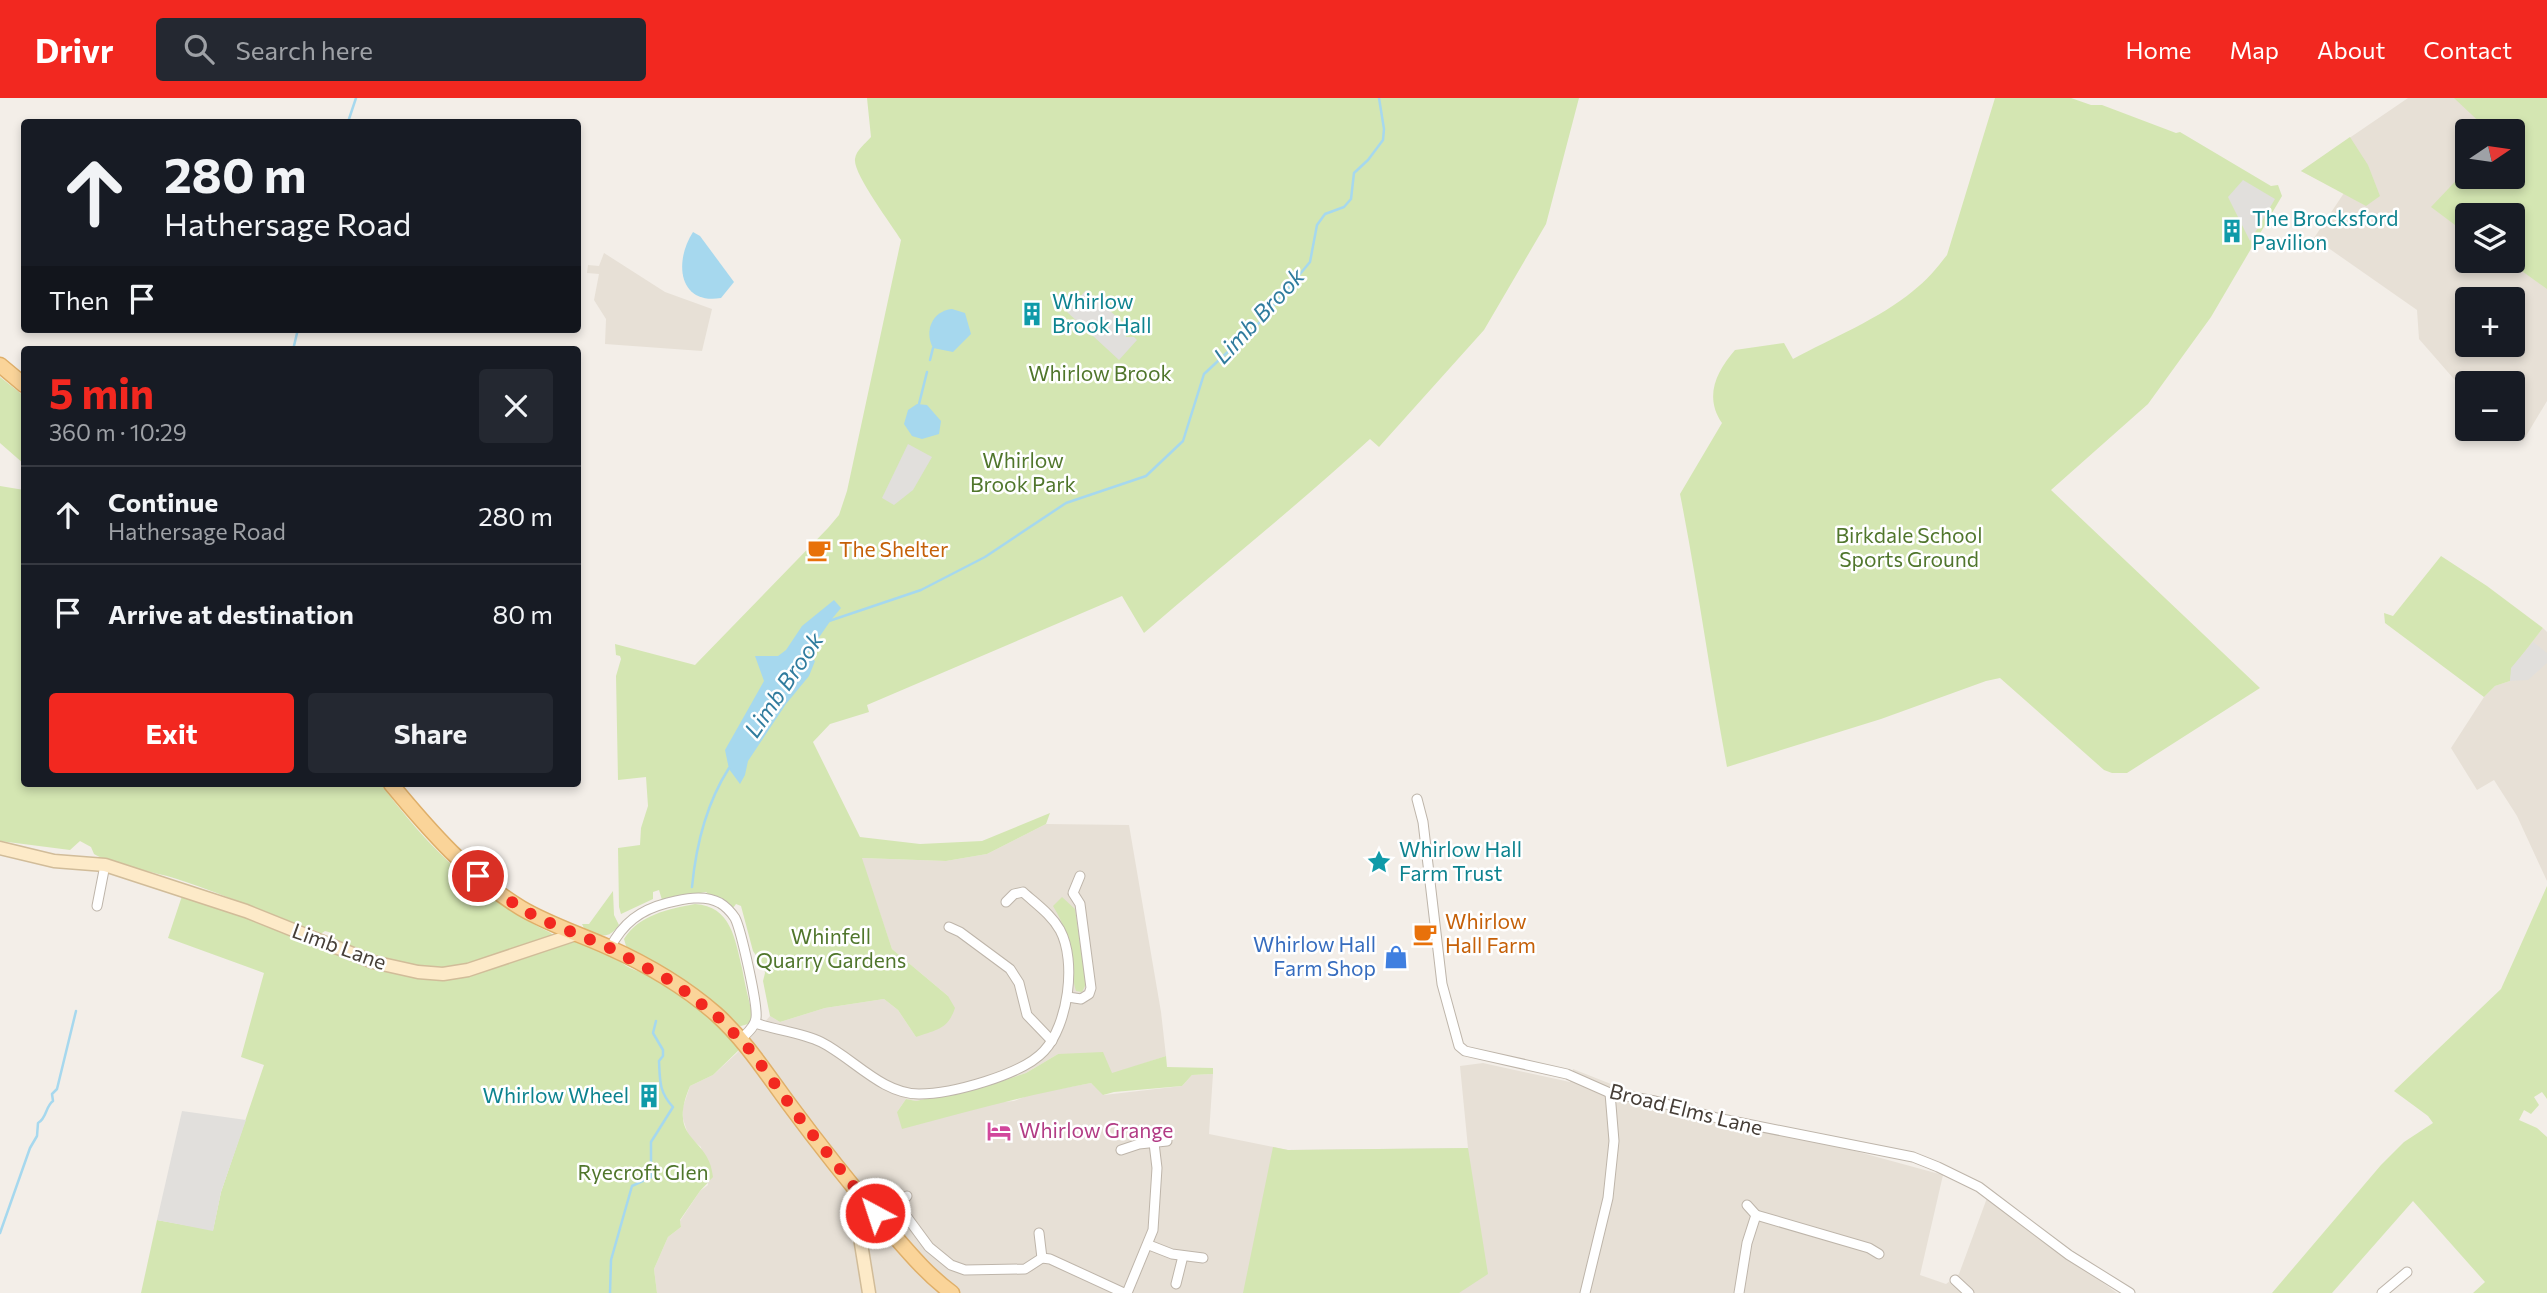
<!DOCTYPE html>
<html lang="en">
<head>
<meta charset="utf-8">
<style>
  body { margin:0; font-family:Commissioner,sans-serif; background:#242831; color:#f1f3f6; height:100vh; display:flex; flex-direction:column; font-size:26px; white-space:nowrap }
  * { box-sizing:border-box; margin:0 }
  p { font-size:23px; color:#9ea1a6 }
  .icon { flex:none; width:38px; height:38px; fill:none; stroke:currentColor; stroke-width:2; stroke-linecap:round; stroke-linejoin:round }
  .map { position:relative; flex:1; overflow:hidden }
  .details { position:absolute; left:21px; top:248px; width:560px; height:441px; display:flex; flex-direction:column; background:#171b24; border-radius:7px; box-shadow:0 4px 10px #0003 }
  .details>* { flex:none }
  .top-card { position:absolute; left:21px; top:21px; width:560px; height:214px; border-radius:7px; box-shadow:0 4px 10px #0003; background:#171b24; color:#f1f3f6; overflow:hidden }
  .needle { width:46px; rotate:77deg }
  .controls { position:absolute; left:2455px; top:21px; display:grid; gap:14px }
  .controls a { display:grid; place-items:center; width:70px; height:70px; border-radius:7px; background:#171b24; box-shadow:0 4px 10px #0003; font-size:35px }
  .pin { position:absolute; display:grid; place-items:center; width:60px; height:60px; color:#fff; margin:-30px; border:4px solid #fff; border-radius:50%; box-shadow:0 2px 7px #0007 }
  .me { position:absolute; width:77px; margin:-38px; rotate:320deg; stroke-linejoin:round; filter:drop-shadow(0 0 5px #0008) }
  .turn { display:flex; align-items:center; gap:24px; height:147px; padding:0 28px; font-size:32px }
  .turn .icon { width:91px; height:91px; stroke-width:2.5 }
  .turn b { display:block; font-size:49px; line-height:60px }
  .then { display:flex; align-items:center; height:66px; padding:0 28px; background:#0003; gap:14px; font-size:26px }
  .round { display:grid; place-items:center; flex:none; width:74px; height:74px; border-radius:7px; background:#242831 }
  .headline { display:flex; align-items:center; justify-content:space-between; height:119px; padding:0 28px }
  h1 { font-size:42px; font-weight:700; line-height:52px; color:#f22820 }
  .action { display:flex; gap:14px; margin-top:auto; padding:14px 28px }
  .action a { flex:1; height:80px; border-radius:7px; background:#f22820; color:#fff; font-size:28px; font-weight:700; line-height:80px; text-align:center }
  .action a+a { background:#242831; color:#f1f3f6 }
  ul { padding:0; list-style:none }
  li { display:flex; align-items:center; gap:21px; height:98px; padding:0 28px; border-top:2px solid #363941 }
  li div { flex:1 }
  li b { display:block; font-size:26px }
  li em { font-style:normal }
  header { display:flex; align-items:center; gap:42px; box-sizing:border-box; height:98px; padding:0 35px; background:#f22820; color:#fff }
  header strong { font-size:33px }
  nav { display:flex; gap:38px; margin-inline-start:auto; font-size:24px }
  .search { width:490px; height:63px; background:#242831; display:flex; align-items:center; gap:18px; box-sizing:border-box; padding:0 24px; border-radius:7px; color:#9ea1a6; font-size:26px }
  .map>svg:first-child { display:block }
  .residential { fill:#e7e0d6; fill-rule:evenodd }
  .green { fill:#d4e6b2 }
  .parking { fill:#e1dfdc }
  .water { fill:#a6d8ee }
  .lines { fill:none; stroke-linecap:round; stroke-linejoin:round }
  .stream { stroke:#a6d8ee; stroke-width:2.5 }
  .street-casing { stroke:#beb5aa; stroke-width:11 }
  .secondary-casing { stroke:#d1bc99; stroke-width:15 }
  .primary-casing { stroke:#dfaf69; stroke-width:17 }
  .street { stroke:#fff; stroke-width:9 }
  .secondary { stroke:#fdeac8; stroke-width:12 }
  .primary { stroke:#fad499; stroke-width:14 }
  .route { stroke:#f22820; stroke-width:12; stroke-dasharray:0 21.6 }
  .labels { text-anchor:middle; stroke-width:5; stroke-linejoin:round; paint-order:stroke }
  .culture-label { font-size:21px; fill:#0d838f; stroke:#fff; text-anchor:start }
  .park-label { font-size:21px; fill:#50762c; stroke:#fff }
  .food-label { font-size:21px; fill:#c56008; stroke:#fff; text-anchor:start }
  .shop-label { font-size:21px; fill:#366cbe; stroke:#fff; text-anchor:end }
  .street-label { font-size:21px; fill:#463e37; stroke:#fff }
  .hotel-label { font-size:21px; fill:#b23c85; stroke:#fff; text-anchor:start }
  .water-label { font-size:23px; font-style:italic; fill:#307c9e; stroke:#fff }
</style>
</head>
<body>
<header>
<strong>Drivr</strong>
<div class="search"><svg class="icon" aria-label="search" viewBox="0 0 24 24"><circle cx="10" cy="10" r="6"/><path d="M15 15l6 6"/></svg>Search here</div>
<nav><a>Home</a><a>Map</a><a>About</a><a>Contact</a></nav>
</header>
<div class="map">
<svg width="2547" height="1195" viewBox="0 0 2547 1195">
  <rect width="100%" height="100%" fill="#f3eee8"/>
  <!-- residential -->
  <g class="residential">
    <path d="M2408 0H2547V303L2523 343 2508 331H2513V285H2468L2467 296 2419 241 2417 212 2314 140 2344 95 2301 73ZM2468 33H2513V79H2468ZM2468 117H2513V163H2468ZM2468 201H2513V247H2468Z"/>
    <path d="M604 155 665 194 712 211 702 253 605 246 606 221 594 202 599 176 587 175 588 167 599 168Z"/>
    <path d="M2543 530 2547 534V783L2517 718 2494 682 2477 692 2451 650 2484 599 2495 588 2510 583 2511 570Z"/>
    <path d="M1046 726 1129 727 1161 914 1166 958 1112 976 1058 956 1026 975 996 985 916 1003 906 1001 897 1014 1014 1003 1032 996 1091 985 1104 997 1182 988 1192 977 1213 976 1209 1036 1288 1052 1468 1050 1460 968 1483 965 1570 984 1573 971 1616 988 1943 1077 1920 1177 1946 1186 1959 1176 1987 1100 2117 1195H657L654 1171 668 1139 681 1129 680 1123 700 1093 708 1087 701 1049 689 1039 683 1021V1009L690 988 713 977 737 955 770 918 780 924 825 910 884 901 898 912 916 939 948 898 892 851 861 760 946 763 987 756Z"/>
  </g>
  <!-- green -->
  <g class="green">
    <path d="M867 0H1579L1546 126 1484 232 1379 349 1370 341C1297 408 1219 470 1144 535L1122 498 867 607 869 614 830 626 813 644 860 739 920 746 982 743 1050 715 1046 726 987 756 946 763 862 760 892 851 948 898 955 910C948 932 935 932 916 939L898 912 884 901 825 910 780 924 770 918 763 883 765 875 764 869 753 853 741 808 736 806 730 814 706 794 662 802 659 792 653 794V801L621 816 619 809 618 750 640 747 641 730 648 708 646 679 618 682 616 578 621 561 620 558 616 557 615 546 695 567 828 430 839 417 847 393 901 142C892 127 853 76 855 61 856 52 866 45 871 39Z"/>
    <path d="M1995 0H2071L2091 7H2102L2176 35 2180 34 2271 88 2278 87 2282 98 2211 219 2148 306 2051 392 2260 590 2127 675H2112L2104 672 2000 580 1986 583 1881 621 1727 669C1710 578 1698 487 1680 396L1722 325C1704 299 1716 274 1735 252L1784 245 1793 261C1830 241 1881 220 1913 193 1926 183 1937 170 1947 157Z"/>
    <path d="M2454 0H2547V191L2508 163H2513V117H2468L2467 136 2431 109 2467 71 2468 79H2513V33H2489Z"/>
    <path d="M2350 39 2368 67 2380 98 2366 108 2301 73Z"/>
    <path d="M0 279 24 298V366L0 345Z"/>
    <path d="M0 388 24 392V686H381C426 748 482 802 551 835L553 838C521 848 471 871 439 870 404 870 368 854 335 843L332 835 325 833 319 837C272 817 225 797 177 781 152 773 115 768 94 756L91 749 80 743 70 752 0 743Z"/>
    <path d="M2441 458 2487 488 2543 530 2512 570 2510 583 2495 588 2484 599 2385 525 2384 515 2393 518Z"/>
    <path d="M2547 788V1001L2542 994 2534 999 2539 1007 2531 1016 2524 1012 2519 1022 2537 1030 2547 1039V1195H2473L2485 1184 2413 1103 2332 1195H2272L2381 1067 2404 1044 2433 1025 2428 1018 2394 993 2501 891Z"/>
    <path d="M613 793 614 817 619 827C607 843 602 837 585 832L582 826H589Z"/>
    <path d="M183 795C236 813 288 837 341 856 368 866 393 877 422 881 456 886 487 872 519 861 534 856 570 841 585 844 599 846 612 857 622 865 632 873 645 874 655 880 687 898 714 925 742 949L713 977 690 988C666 1045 709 1036 713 1079L700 1093 680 1122 681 1129 668 1139 654 1171 657 1195H141L157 1122 213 1132 221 1094 264 967 241 959 264 875 168 840Z"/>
    <path d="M1062 799 1075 811 1086 886 1082 894 1076 893C1073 884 1073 875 1072 865 1070 844 1064 826 1053 808Z"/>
    <path d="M695 806C731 808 735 841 742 870 745 887 749 903 753 919L748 926 741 928 735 927 626 848 624 841C639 817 668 811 695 806Z"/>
    <path d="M1103 954 1112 975 1166 958 1167 969 1213 970V976L1192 977 1182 988 1114 994 1103 997 1091 985C1027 997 965 1014 902 1031L897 1014 906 1001 916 1003 996 985 1026 975 1058 956Z"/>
    <path d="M1273 1049 1288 1052 1468 1050 1488 1176 1459 1195H1243Z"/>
  </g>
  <!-- parking -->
  <g class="parking">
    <path d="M2243 82 2275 101 2250 143 2228 99Z"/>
    <path d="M1086 192 1125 226 1126 239H1134L1137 242 1119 262 1067 214Z"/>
    <path d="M908 346 932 359 913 392 894 407 882 400Z"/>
    <path d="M2533 544 2547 555V565L2528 582 2510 583 2511 570Z"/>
    <path d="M182 1013 246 1022 221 1094 213 1133 157 1122Z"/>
  </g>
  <!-- water -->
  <g class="water">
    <path d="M693 134 700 138 734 184 721 200C678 207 674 163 693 134Z"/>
    <path d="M952 211 965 215 971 236 953 254 933 250C924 233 932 213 952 211Z"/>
    <path d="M917 306 927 307 941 323 939 336 922 341 912 338 904 326 908 312Z"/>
    <path d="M834 502 841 510 831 522 807 557 815 563 809 578 786 606 748 663 745 677 740 686 729 671 725 652 764 583 755 558H778L786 552 802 528Z"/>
  </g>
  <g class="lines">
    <!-- stream -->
    <g class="stream">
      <path d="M348 24 356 0"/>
      <path d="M293 252 298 231"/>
      <path d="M930 262 933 250"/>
      <path d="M919 306 927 274"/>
      <path d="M829 523 921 492 985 459 1066 405 1146 378 1183 343 1204 276 1260 224 1310 164 1317 127 1325 116 1344 109 1351 101 1354 75 1368 62 1383 42 1384 31 1379 0"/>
      <path d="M692 789C696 747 706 706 729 670"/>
      <path d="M0 1135 30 1050 37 1038 38 1025C47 1020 45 1009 53 1003L52 996 57 991 76 913"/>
      <path d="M610 1195 611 1162 632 1088 651 1079V1044L673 1009C659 994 660 983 659 963L663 958V952L653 935 656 923"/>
    </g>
    <!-- street casing -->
    <g class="street-casing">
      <g id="street">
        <path d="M1417 701 1423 724 1442 886 1459 948 1465 953 1567 976 1610 995 1655 1003 1717 1020 1913 1059 1938 1069 1979 1089 2069 1157 2130 1195"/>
        <path d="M97 808 105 767"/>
        <path d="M949 829 960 834 1010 871 1019 885 1027 917 1052 943"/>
        <path d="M610 850C623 825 640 812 667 805 683 801 704 796 720 805 725 808 731 814 735 820 741 832 758 907 756 920 755 929 747 935 741 941"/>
        <path d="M1068 899 1081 901 1089 896 1091 890 1080 806 1073 795 1080 778"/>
        <path d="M755 925C776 932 802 935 821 944 853 960 882 996 919 996 951 996 1022 977 1044 953 1068 927 1077 864 1060 832 1051 816 1036 806 1023 794L1014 796 1006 804"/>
        <path d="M1121 1052 1139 1046 1167 1043"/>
        <path d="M890 1100 898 1107 929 1149 951 1167 965 1172 1025 1171 1042 1160 1050 1161 1124 1195"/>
        <path d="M898 1107 907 1098"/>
        <path d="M1756 1117 1869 1150 1879 1156"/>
        <path d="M1039 1135 1042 1160"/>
        <path d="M1149 1147 1172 1156 1203 1160"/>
        <path d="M1955 1182 1969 1195"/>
        <path d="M1176 1186 1183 1158"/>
        <path d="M1127 1195 1153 1132 1157 1070 1154 1045"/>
        <path d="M1585 1195 1608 1100 1614 1043 1610 995"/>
        <path d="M1739 1195 1747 1145 1756 1117 1747 1107"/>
        <path d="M2382 1195 2407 1174"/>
      </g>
    </g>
    <!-- secondary casing -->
    <g class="secondary-casing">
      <g id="secondary">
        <path d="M0 750 54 763 105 767 246 813 373 864 418 874 443 876 468 872 576 836"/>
        <path d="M861 1099 858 1127 869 1195"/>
      </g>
    </g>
    <!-- primary casing -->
    <g class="primary-casing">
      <g id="primary">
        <path d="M0 267 24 287"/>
        <path d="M391 686C429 732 470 779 521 810 548 826 579 836 608 849 646 866 685 889 716 916 745 942 766 975 789 1006 820 1048 852 1088 885 1127 906 1151 926 1176 952 1195"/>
      </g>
    </g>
    <!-- street -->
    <use href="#street" class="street"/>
    <!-- secondary -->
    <use href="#secondary" class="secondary"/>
    <!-- primary -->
    <use href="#primary" class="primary"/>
  </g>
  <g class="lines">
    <!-- route -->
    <path class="route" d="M478 778 504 799 536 819 610 850 673 884 717 918 751 953 801 1022 875 1115"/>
  </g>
  <!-- icons -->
  <defs>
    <g id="building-bare" transform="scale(1.89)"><path d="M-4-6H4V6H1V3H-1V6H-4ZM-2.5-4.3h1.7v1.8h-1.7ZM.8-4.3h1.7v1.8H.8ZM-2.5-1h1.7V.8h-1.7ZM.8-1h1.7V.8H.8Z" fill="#0f9aa8" stroke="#fff" stroke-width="2.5" paint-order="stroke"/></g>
    <g id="cafe-bare" transform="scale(1.89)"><path d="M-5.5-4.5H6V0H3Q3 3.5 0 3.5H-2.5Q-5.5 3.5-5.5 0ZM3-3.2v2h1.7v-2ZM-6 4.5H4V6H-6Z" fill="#e8710a" stroke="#fff" stroke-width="2.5" paint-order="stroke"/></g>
    <g id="sight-bare" transform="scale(1.89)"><path d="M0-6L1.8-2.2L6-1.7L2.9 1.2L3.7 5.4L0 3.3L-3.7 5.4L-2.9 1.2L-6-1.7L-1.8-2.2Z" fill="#0f9aa8" stroke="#fff" stroke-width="2.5" paint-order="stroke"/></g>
    <g id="shop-bare" transform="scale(1.89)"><path d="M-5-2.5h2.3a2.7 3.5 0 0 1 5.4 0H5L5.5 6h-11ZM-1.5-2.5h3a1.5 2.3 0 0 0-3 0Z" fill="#3f7fe0" stroke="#fff" stroke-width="2.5" paint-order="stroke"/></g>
    <g id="hotel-bare" transform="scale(1.89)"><path d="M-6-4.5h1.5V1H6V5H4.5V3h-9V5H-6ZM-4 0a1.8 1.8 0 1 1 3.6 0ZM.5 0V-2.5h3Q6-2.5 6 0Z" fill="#d1479c" stroke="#fff" stroke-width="2.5" paint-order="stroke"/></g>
  </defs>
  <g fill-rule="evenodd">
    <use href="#building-bare" x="2232" y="133"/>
    <use href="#building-bare" x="1032" y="216"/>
    <use href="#cafe-bare" x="819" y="452"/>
    <use href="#sight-bare" x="1379" y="764"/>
    <use href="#cafe-bare" x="1425" y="836"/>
    <use href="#shop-bare" x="1396" y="859"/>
    <use href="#building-bare" x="649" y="998"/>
    <use href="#hotel-bare" x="999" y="1033"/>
  </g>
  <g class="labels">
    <!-- culture labels -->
    <g class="culture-label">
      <text x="2252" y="128">The Brocksford<tspan x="2252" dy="24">Pavilion</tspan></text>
      <text x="1052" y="211">Whirlow<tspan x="1052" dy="24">Brook Hall</tspan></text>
      <text x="1399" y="759">Whirlow Hall<tspan x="1399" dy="24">Farm Trust</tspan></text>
      <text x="629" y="1005" text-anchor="end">Whirlow Wheel</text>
    </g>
    <!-- park labels -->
    <g class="park-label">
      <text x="1100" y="283">Whirlow Brook</text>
      <text x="1023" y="370">Whirlow<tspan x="1023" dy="24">Brook Park</tspan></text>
      <text x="1909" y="445">Birkdale School<tspan x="1909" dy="24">Sports Ground</tspan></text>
      <text x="831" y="846">Whinfell<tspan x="831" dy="24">Quarry Gardens</tspan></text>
      <text x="643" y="1082">Ryecroft Glen</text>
    </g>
    <!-- food labels -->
    <g class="food-label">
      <text x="839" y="459">The Shelter</text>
      <text x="1445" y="831">Whirlow<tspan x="1445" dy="24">Hall Farm</tspan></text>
    </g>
    <!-- shop labels -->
    <g class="shop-label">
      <text x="1376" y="854">Whirlow Hall<tspan x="1376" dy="24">Farm Shop</tspan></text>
    </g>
    <!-- street labels -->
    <g class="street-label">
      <text transform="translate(339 849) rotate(20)" y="7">Limb Lane</text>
      <text transform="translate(1686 1012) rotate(14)" y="7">Broad Elms Lane</text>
    </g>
    <!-- hotel labels -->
    <g class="hotel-label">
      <text x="1019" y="1040">Whirlow Grange</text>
    </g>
    <!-- water labels -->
    <g class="water-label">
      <text transform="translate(1259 218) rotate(-47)" y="8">Limb Brook</text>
      <text transform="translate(784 587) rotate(-56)" y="8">Limb Brook</text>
    </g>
  </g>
</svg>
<div class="controls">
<a><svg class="needle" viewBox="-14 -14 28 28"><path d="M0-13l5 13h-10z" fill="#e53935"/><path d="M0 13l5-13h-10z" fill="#9ea1a6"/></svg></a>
<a><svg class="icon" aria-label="layers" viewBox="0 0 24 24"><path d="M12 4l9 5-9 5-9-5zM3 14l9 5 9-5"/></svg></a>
<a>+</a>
<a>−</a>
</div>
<div class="pin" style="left:478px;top:778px;background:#d93025"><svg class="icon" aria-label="arrive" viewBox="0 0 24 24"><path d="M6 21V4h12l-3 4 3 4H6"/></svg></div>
<svg class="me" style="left:875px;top:1115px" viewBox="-20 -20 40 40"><circle r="17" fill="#f22820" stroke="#fff" stroke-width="3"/><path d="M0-11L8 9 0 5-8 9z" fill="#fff"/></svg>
<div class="top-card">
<div class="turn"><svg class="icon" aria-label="ahead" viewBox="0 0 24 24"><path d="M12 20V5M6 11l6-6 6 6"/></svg><div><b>280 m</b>Hathersage Road</div></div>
<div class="then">Then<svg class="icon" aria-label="arrive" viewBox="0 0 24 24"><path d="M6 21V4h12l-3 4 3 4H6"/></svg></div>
</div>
<section class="details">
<div class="headline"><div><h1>5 min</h1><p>360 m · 10:29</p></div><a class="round"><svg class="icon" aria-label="close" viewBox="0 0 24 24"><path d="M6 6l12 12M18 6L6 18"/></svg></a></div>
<ul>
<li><svg class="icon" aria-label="ahead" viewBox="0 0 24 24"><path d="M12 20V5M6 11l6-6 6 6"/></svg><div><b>Continue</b><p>Hathersage Road</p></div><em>280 m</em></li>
<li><svg class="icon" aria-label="arrive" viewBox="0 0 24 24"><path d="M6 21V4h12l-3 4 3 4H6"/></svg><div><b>Arrive at destination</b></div><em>80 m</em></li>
</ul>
<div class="action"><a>Exit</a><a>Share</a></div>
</section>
</div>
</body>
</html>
